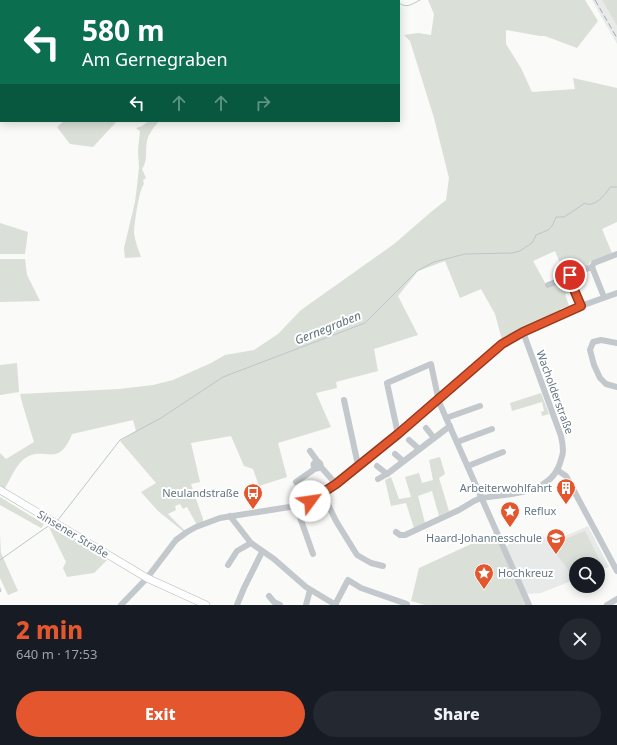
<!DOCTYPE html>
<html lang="en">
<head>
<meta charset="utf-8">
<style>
  body { margin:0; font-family:"Noto Sans",sans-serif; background:#242831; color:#f1f3f6; height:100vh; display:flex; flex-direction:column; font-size:15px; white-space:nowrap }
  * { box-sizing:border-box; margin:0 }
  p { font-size:13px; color:#9ea1a6 }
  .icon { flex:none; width:22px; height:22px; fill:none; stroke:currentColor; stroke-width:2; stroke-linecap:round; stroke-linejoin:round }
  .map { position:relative; height:605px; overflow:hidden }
  .panel { display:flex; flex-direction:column; background:#171b24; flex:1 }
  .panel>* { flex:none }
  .hud { position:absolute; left:0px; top:0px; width:400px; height:122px; box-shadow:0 2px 10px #0003; background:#0b6e4f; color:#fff; overflow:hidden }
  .controls { position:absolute; left:569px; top:557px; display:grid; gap:8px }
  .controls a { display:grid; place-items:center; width:36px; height:36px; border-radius:50%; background:#171b24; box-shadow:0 2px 10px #0003; font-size:20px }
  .pin { position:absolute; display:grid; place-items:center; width:34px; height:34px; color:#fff; margin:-17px; border:2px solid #fff; border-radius:50%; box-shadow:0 1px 4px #0007 }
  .me { position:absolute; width:44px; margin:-22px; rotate:59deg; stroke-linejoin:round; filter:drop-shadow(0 0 3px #0008) }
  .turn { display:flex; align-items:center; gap:14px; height:84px; padding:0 16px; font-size:18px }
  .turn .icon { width:52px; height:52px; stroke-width:2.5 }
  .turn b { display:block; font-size:28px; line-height:34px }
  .lanes { display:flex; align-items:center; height:38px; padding:0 16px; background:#0003; justify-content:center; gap:20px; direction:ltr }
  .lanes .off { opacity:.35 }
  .round { display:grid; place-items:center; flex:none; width:42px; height:42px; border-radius:21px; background:#242831 }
  .overview { display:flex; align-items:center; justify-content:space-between; height:68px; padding:0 16px }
  h1 { font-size:24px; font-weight:800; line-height:30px; color:#e4572e }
  .button { display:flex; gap:8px; margin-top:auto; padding:8px 16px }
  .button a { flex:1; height:46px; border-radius:24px; background:#e4572e; color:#fff; font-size:16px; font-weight:800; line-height:46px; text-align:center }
  .button a+a { background:#242831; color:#f1f3f6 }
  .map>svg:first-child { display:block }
  .built { fill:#e8e9e9 }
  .green { fill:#dadfd7 }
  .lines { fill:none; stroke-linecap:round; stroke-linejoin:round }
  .stream { stroke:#bbc7cb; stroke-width:1 }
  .major-casing { stroke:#b5babe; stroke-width:8 }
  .minor { stroke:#c3c8cc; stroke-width:6 }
  .major { stroke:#fff; stroke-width:7 }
  .rail { stroke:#a2aab0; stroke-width:1; stroke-dasharray:6 3; stroke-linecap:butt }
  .route-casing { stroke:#94391e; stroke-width:10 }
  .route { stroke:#e4572e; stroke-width:7 }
  .labels { text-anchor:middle; stroke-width:4; stroke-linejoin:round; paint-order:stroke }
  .street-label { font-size:11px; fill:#657683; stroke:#fff }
  .poi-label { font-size:11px; fill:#657683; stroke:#fff; text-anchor:end }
  .water-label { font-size:12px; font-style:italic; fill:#60757c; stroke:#fff }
</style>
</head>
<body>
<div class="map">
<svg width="617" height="605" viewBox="0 0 617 605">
  <rect width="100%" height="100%" fill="#fafaf8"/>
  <!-- built -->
  <g class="built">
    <path d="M592 0H602L617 26V44Z"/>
    <path d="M588 526 609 567 598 571V564H576V579L541 593 527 594 505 546 536 534H542L549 543Z"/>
  </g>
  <!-- green -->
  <g class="green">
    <path d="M428 0H585L598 21 577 48 545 36H540L506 30V44L521 68 532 92 575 89 573 78 617 88V222L602 229 612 253 590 262 588 266 565 275 555 251 533 261 548 288 565 281 570 292 565 294 569 306 560 309V310L502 340 495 314 481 289 460 298 445 261 418 271 398 296 418 335 374 349 378 371 336 382 337 388 316 393 331 427 278 443 287 477 259 486 253 469 244 466 231 436 191 443 200 482 191 484 203 519V523L197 525 187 507 183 509 180 504 175 506 176 510 168 514 185 531 184 532 158 511 141 492 156 483 120 441 136 431 133 420 72 434C58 470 44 444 24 459 15 466 10 480 4 490L0 488V453L6 459 34 442 23 406 20 394 119 389 153 385 173 380 211 363 225 355 254 350 278 334 301 310 394 244 431 212 446 200 449 178 434 118 410 41 404 35 418 33 431 35 434 14Z"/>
    <path d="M602 0H617V26Z"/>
    <path d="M64 121H117L93 147 70 144 57 127Z"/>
    <path d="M149 121H159C154 127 149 133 147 141 145 151 148 161 142 169L146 178 143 180 144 184C139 189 134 226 134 233 135 241 138 249 141 257L125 258 124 248 135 202 137 186 139 168 138 150 140 131 136 128 142 126Z"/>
    <path d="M0 223 28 232 25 254H0Z"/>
    <path d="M0 259H25L27 275 40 301 0 302Z"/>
    <path d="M17 363 19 392 0 395V365Z"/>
    <path d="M541 393 549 414 542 416 541 412 544 411 542 402 512 411 510 403Z"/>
    <path d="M440 457 445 474 439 478 449 511 439 516 432 491 418 496 425 523 414 528 406 503 391 506 385 480 391 477 399 499 411 497 405 477 419 473 422 483 433 480 429 460Z"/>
    <path d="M0 497 44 524 41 528 0 505Z"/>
    <path d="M48 525 107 560 94 573 67 577 63 568 66 562Z"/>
    <path d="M585 531 603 567 598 569V564H576V579H575L550 545Z"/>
    <path d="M495 533 528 605H425L411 601 419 568Z"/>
    <path d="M0 535 1 553 18 591 8 595 0 578Z"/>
  </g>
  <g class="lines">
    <!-- stream -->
    <g class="stream">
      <path d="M396 0 397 1"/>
      <path d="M330 1 332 0"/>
      <path d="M399 3C407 9 412 4 420 0"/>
      <path d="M0 82H1"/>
      <path d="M58 520 120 440 161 418 223 377 365 323 417 271 434 262 465 254 512 253 520 251 533 242 536 235 548 230 552 226 556 217H564L585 203C587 204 589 205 591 204 597 204 608 192 610 187H617"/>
      <path d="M0 560 41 531 50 525"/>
      <path d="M0 588 1 591 0 592"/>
    </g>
    <!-- major casing -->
    <g class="major-casing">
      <path id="major" d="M0 490 147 578 206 605"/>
    </g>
    <!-- minor -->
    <g class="minor">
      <path d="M592 267 604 297"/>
      <path d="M548 285 569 277"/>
      <path d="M581 306 569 277 570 275 592 267 594 263 617 254"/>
      <path d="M617 343 601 340 593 342 590 350 594 365 600 378 606 384 617 387"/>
      <path d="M344 400 358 465"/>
      <path d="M446 418 480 406"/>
      <path d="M426 428 434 438"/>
      <path d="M398 434 387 383 431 364 439 402 529 605"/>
      <path d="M409 440 419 449"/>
      <path d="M457 442 492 429"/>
      <path d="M310 451 318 462"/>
      <path d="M395 454 403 461"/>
      <circle cx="317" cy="465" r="3.5"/>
      <path d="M320 466 336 484"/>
      <path d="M377 466 387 474"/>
      <path d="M468 466 503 452"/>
      <path d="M557 470 566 476 617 571"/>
      <path d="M378 479 387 474 450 426"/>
      <path d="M296 482 316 468"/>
      <path d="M323 494 336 521 357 555 371 563 383 566"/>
      <path d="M296 506 313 554"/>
      <path d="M230 516 251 543 274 559 306 587 336 605"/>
      <path d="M396 532 400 535H405L459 510 474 501 481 498C508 494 550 495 560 463 561 459 563 455 563 451 563 446 562 440 561 436L523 332"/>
      <path d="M228 565 237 551 251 543"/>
      <path d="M269 596 274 602 280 605"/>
      <path d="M121 605 147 578 176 540 187 532 196 527 220 518 296 506 310 501 336 484 398 434 502 344 523 332 581 306 617 293"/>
      <path d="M237 605 244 588 262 552"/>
      <path d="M306 605 310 590"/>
      <path d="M335 605 348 580 361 588 407 604V605"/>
      <path d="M607 605 617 599"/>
    </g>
    <!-- major -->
    <use href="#major" class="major"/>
    <!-- rail -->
    <path class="rail" d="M595 0 617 38"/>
  </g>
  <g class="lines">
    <!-- route casing -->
    <g class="route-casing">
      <path id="route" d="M310 501 336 484 398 434 502 344 523 332 581 306 569 278 570 275"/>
    </g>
    <!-- route -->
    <use href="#route" class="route"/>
  </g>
  <!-- icons -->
  <defs>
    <g id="building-pin" transform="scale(1)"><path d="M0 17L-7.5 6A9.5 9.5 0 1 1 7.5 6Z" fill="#e4572e" stroke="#fff"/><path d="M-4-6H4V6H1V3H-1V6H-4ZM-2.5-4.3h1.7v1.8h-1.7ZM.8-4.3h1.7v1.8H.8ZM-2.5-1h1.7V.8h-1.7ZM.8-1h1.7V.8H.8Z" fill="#fff"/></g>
    <g id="bus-pin" transform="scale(1)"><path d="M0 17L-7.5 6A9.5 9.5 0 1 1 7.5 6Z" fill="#e4572e" stroke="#fff"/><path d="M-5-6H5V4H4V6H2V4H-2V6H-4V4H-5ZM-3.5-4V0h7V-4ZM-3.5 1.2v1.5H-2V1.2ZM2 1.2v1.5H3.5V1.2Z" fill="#fff"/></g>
    <g id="sight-pin" transform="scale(1)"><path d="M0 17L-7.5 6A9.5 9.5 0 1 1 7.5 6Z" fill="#e4572e" stroke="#fff"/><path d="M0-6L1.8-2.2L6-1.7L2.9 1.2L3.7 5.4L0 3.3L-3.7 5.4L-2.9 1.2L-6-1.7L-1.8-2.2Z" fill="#fff"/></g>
    <g id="school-pin" transform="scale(1)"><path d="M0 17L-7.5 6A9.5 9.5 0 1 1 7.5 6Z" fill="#e4572e" stroke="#fff"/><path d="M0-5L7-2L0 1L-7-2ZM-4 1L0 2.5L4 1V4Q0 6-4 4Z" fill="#fff"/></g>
  </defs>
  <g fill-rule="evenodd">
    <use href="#building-pin" x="566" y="488"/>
    <use href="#bus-pin" x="253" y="493"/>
    <use href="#sight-pin" x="510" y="511"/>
    <use href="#school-pin" x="556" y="538"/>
    <use href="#sight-pin" x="484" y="573"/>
  </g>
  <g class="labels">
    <!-- street labels -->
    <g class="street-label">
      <text transform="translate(555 392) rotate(70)" y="4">Wacholderstraße</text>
      <text transform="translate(73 534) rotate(31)" y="4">Sinsener Straße</text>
    </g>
    <!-- poi labels -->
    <g class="poi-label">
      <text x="552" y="492">Arbeiterwohlfahrt</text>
      <text x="239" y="497">Neulandstraße</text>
      <text x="524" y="515" text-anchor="start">Reflux</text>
      <text x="542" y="542">Haard-Johannesschule</text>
      <text x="498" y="577" text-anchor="start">Hochkreuz</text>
    </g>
    <!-- water labels -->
    <g class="water-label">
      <text transform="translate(328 328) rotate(-22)" y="4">Gernegraben</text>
    </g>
  </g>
</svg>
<div class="controls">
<a><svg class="icon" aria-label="search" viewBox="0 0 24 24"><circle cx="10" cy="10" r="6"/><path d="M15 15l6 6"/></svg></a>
</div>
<div class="pin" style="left:570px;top:275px;background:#d93025"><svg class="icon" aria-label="arrive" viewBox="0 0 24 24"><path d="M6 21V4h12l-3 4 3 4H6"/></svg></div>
<svg class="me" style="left:310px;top:501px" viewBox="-20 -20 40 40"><circle r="19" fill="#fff"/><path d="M0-13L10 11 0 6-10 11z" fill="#e4572e"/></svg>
<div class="hud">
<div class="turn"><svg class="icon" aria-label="left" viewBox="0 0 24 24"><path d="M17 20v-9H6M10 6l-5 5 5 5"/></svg><div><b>580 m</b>Am Gernegraben</div></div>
<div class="lanes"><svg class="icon" aria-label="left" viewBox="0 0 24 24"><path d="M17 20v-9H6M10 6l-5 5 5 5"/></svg><svg class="icon off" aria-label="ahead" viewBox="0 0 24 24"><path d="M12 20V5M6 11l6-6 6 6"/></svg><svg class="icon off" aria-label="ahead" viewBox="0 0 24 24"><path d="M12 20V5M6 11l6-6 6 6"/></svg><svg class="icon off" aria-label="right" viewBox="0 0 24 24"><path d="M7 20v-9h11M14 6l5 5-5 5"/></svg></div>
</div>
</div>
<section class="panel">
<div class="overview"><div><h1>2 min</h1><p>640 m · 17:53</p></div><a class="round"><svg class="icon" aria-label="close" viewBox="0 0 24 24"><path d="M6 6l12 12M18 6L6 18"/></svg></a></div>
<div class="button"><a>Exit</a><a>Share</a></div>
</section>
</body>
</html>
